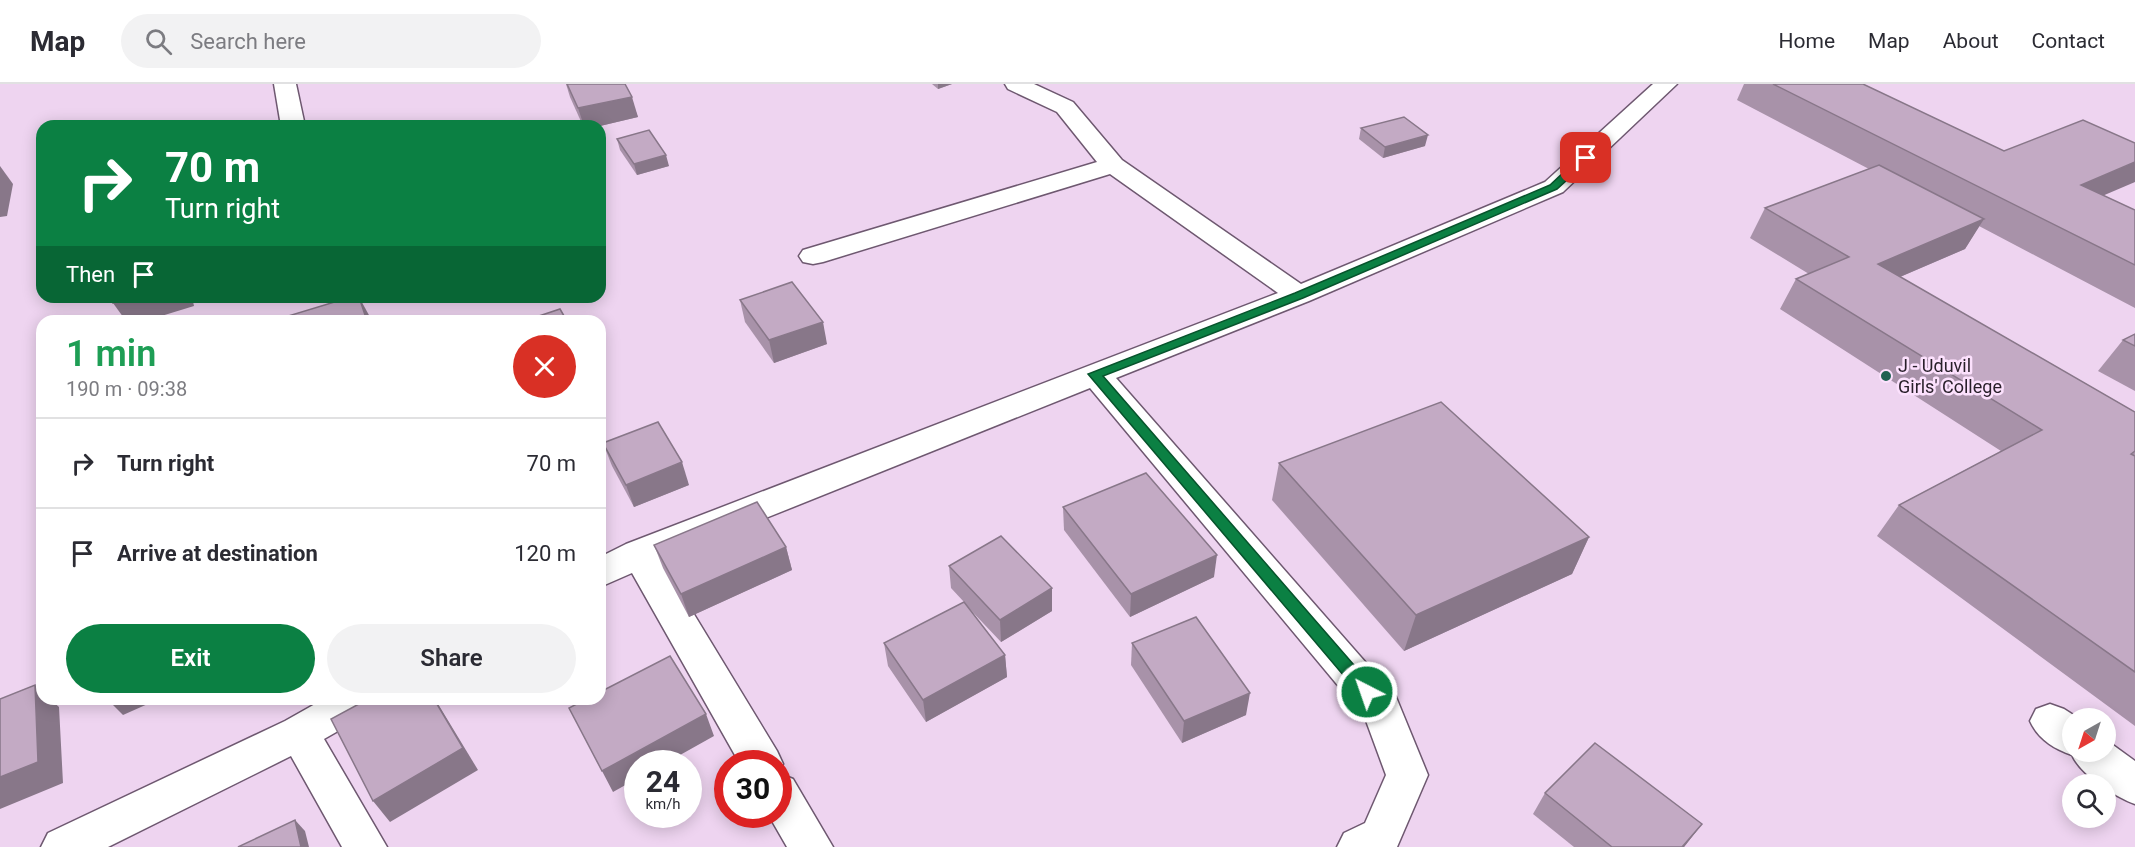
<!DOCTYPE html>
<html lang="en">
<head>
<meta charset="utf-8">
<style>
  body { margin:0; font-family:Roboto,sans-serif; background:#f2f2f3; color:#2b2b33; height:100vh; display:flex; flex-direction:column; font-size:22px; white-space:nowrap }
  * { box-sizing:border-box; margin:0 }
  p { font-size:20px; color:#7c7c81 }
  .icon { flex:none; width:33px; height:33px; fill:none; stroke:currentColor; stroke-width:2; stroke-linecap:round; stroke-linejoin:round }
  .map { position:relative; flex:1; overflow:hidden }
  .side { position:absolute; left:36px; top:231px; width:570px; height:390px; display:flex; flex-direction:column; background:#fff; border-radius:18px; box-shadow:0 3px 15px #0003 }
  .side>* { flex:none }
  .hud { position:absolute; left:36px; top:36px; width:570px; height:183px; border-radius:18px; box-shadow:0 3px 15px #0003; background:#0b8043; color:#fff; overflow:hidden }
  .needle { width:39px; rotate:219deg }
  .buttons { position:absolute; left:2062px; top:624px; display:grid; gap:12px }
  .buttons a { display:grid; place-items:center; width:54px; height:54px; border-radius:50%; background:#fff; box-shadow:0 3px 15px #0003; font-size:30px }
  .speed { position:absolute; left:624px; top:666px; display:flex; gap:12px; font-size:30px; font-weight:700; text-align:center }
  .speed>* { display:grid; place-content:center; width:78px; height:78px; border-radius:50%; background:#fff; box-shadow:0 3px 15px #0003; line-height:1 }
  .speed small { font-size:15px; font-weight:400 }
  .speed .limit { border:9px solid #d22; background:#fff; color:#111 }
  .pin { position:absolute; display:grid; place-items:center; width:51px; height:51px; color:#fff; margin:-26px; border-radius:12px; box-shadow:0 3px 9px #0006 }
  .me { position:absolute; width:66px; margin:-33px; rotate:319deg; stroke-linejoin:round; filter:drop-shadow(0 0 4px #0008) }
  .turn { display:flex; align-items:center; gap:21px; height:126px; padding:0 30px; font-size:27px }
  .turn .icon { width:78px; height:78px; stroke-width:2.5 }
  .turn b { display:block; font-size:42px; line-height:51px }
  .then { display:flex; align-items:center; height:57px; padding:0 30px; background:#0003; gap:12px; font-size:22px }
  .round { display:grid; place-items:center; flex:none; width:63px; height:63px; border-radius:32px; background:#f2f2f3 }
  .overview { display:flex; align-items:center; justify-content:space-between; height:102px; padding:0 30px }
  h1 { font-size:36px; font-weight:600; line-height:45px; color:#1e9e55 }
  .cta { display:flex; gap:12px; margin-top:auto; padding:12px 30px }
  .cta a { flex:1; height:69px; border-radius:36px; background:#0b8043; color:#fff; font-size:24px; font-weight:600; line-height:69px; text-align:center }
  .cta a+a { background:#f2f2f3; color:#2b2b33 }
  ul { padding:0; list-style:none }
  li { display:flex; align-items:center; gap:18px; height:90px; padding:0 30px; border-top:2px solid #e1e1e2 }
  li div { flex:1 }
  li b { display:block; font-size:22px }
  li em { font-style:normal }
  header { display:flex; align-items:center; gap:36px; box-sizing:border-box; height:84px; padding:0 30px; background:#fff; border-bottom:2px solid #e1e1e2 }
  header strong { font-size:28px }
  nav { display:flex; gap:33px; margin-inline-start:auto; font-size:21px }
  .search { width:420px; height:54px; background:#f2f2f3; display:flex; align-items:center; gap:15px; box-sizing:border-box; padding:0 21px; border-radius:33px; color:#7c7c81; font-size:22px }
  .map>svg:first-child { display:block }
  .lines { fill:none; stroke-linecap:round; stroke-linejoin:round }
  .minor-casing { stroke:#6e5870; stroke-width:3 }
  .minor { fill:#fff; fill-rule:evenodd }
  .wall { fill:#a892a9 }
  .shaded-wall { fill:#887789 }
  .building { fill:#c3aac4; stroke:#887789; stroke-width:1.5 }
  .route { fill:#0b8043; stroke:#07532c; stroke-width:1.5 }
  .poi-dot { fill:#1f6252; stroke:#fce1fd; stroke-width:2 }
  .labels { text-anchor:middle; stroke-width:5; stroke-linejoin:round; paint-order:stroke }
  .poi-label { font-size:18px; fill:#281f29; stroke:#fce1fd; text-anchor:start }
</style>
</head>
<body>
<header>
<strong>Map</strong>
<div class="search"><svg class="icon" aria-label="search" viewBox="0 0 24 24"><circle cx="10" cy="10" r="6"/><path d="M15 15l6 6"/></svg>Search here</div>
<nav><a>Home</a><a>Map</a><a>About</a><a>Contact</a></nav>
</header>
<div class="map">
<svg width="2135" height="763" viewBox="0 0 2135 763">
  <rect width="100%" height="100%" fill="#eed4f0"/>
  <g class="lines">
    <!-- minor casing -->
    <g class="minor-casing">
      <g id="minor">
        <path d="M274 0H296L305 42H281Z"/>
        <path d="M1005 0H1034L1073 18 1122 76 1301 200 1545 98 1653 0H1677L1563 108 1309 217 1116 294 1396 613 1428 691 1397 763H1337L1344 749 1365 739 1386 691 1365 634 1090 304 661 476 777 667 783 680 778 689V680H740L632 489 600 503V473L626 460 1278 209 1110 90 823 178 813 180 803 178 799 172 803 166 1097 78 1057 28 1008 5Z"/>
        <path d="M324 615H379L373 627 324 655 387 763H342L291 672 108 763H41L48 749 285 637Z"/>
        <path d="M2050 620 2064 625 2078 634H2073V668H2106V656L2135 677V720C2115 713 2081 691 2072 671 2054 665 2038 655 2030 637L2036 625Z"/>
        <path d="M778 689 793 695 833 763H787L768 730H778Z"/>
      </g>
    </g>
    <!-- minor -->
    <use href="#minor" class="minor"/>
  </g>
  <!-- wall -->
  <g class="wall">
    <path d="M566 0H625L638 33 600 42H583L570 13Z"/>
    <path d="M932 0H952L938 5Z"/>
    <path d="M1744 0H1863L2004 67 2135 126V224L1979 142 1965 165 1900 193 2135 328V642L1877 452 1899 421 2001 367 1780 225 1796 195 1809 190 1750 154 1765 124 1869 85 1737 16Z"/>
    <path d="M1361 44 1425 62 1383 74 1359 55Z"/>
    <path d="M617 55 669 82 637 91 620 66Z"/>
    <path d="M740 216 827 260 774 279 745 238Z"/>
    <path d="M2135 250V307L2098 287 2123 256Z"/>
    <path d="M603 359 689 401 634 423 612 382Z"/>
    <path d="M1279 379 1589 453 1572 490 1404 567 1272 416Z"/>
    <path d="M1063 423 1214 493 1130 533 1064 446Z"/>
    <path d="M654 461 786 463 792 486 689 533 663 484Z"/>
    <path d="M949 482 1052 527 1001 558 965 520 1005 571 1007 593 926 638 888 582 884 559 964 518 951 504Z"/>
    <path d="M1132 559 1246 631 1182 659 1131 581Z"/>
    <path d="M1545 709 1702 740 1684 763H1574L1533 730Z"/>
  </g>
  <!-- shaded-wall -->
  <g class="shaded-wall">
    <path d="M938 0H952L938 5Z"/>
    <path d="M632 13 638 33 600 42H584L578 24Z"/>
    <path d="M1428 51 1425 62 1383 74 1385 63Z"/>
    <path d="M666 71 669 82 637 91 634 80Z"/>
    <path d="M2135 78V98L2060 130 2081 101Z"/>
    <path d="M0 82 13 100 7 132 0 133Z"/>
    <path d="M1984 135 1965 165 1860 210 1878 180Z"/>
    <path d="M134 213H192L194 222 145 237H126L113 219Z"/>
    <path d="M359 213 370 233 371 237H367Z"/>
    <path d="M823 238 827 260 774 279 769 256Z"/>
    <path d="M600 330 604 341 600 342Z"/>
    <path d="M682 378 689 401 634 423 626 401Z"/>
    <path d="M1589 453 1572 490 1404 567 1416 531Z"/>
    <path d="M786 463 792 486 689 533 681 510Z"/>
    <path d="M1217 471 1214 493 1130 533 1131 510Z"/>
    <path d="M1052 504V527L1001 558 1000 536Z"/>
    <path d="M1005 571 1007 593 926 638 923 616Z"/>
    <path d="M35 601 42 608V615H50L59 623 63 699 0 725V693Z"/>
    <path d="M1250 609 1246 631 1182 659 1184 637Z"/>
    <path d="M107 615H159L123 631Z"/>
    <path d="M434 615H435L478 686 390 738 373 717Z"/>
    <path d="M706 630 714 652 664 680H638V694L613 708 602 687Z"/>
    <path d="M295 736 305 747 309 763H301Z"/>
    <path d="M1702 740 1684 763H1682Z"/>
  </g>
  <!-- building -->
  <g class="building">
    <path d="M567 0H625L632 13 578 24Z"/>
    <path d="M1773 0H1863L2004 67 2083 36 2135 59V78L2081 101 2135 126V181Z"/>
    <path d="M1404 33 1428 51 1385 63 1361 44Z"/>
    <path d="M649 46 666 71 634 80 617 55Z"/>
    <path d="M1879 81 1984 135 1878 180 2135 328V367L2131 370 2135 372V588L1899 421 2042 346 1796 195 1849 173 1765 124Z"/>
    <path d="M792 198 823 238 769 256 740 216Z"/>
    <path d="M112 213H134L113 219Z"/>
    <path d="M351 213H359L367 237H275V236Z"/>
    <path d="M560 225 567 237H524Z"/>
    <path d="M2135 250V262L2123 256Z"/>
    <path d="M1441 318 1589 453 1416 531 1279 379Z"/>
    <path d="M658 338 682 378 626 401 603 359Z"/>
    <path d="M1146 389 1217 471 1131 510 1063 423Z"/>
    <path d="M757 418 786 463 681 510 654 461Z"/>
    <path d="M1001 452 1052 504 1000 536 949 482Z"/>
    <path d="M964 518 1005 571 923 616 884 559Z"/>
    <path d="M1196 533 1250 609 1184 637 1132 559Z"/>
    <path d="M670 572 706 630 602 687 569 624 586 615H600V608Z"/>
    <path d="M35 601 38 678 0 693V615Z"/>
    <path d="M368 615H434L463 664 373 717 331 635Z"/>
    <path d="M1595 659 1702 740 1682 763H1612L1545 709Z"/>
    <path d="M295 736 301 763H238Z"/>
  </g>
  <!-- route -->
  <path class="route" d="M1582 71 1591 74 1557 105 1303 214 1103 292 1373 603 1375 608 1373 612H1361L1088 290 1295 209 1550 101Z"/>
  <!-- markers -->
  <circle class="poi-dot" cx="1886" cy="292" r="6"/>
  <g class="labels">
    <!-- poi labels -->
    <g class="poi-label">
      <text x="1898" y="288">J - Uduvil<tspan x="1898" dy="21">Girls' College</tspan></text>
    </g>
  </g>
</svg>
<div class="buttons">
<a><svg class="needle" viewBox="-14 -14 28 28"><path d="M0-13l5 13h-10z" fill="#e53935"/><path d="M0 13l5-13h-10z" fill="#7c7c81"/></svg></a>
<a><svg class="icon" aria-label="search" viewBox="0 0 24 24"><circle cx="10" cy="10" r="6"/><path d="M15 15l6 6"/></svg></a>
</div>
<div class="speed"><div>24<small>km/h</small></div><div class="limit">30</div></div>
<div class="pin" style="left:1586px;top:74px;background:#d93025"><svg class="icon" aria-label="arrive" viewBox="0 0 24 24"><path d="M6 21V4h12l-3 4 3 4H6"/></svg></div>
<svg class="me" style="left:1367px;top:608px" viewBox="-20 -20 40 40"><circle r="17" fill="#0b8043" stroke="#fff" stroke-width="3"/><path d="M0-11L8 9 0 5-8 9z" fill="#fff"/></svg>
<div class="hud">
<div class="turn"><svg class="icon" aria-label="right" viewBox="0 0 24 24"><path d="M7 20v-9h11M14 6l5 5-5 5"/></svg><div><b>70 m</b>Turn right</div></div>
<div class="then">Then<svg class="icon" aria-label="arrive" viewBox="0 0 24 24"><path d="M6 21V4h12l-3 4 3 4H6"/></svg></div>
</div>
<section class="side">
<div class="overview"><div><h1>1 min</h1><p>190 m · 09:38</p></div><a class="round" style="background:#d93025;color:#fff"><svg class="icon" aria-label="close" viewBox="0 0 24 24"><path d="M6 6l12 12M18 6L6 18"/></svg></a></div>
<ul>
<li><svg class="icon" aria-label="right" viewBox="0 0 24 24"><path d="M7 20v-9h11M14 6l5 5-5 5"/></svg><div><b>Turn right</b></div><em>70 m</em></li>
<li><svg class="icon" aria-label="arrive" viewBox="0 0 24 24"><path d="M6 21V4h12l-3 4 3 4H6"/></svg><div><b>Arrive at destination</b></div><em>120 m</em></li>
</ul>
<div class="cta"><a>Exit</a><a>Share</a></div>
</section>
</div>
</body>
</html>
